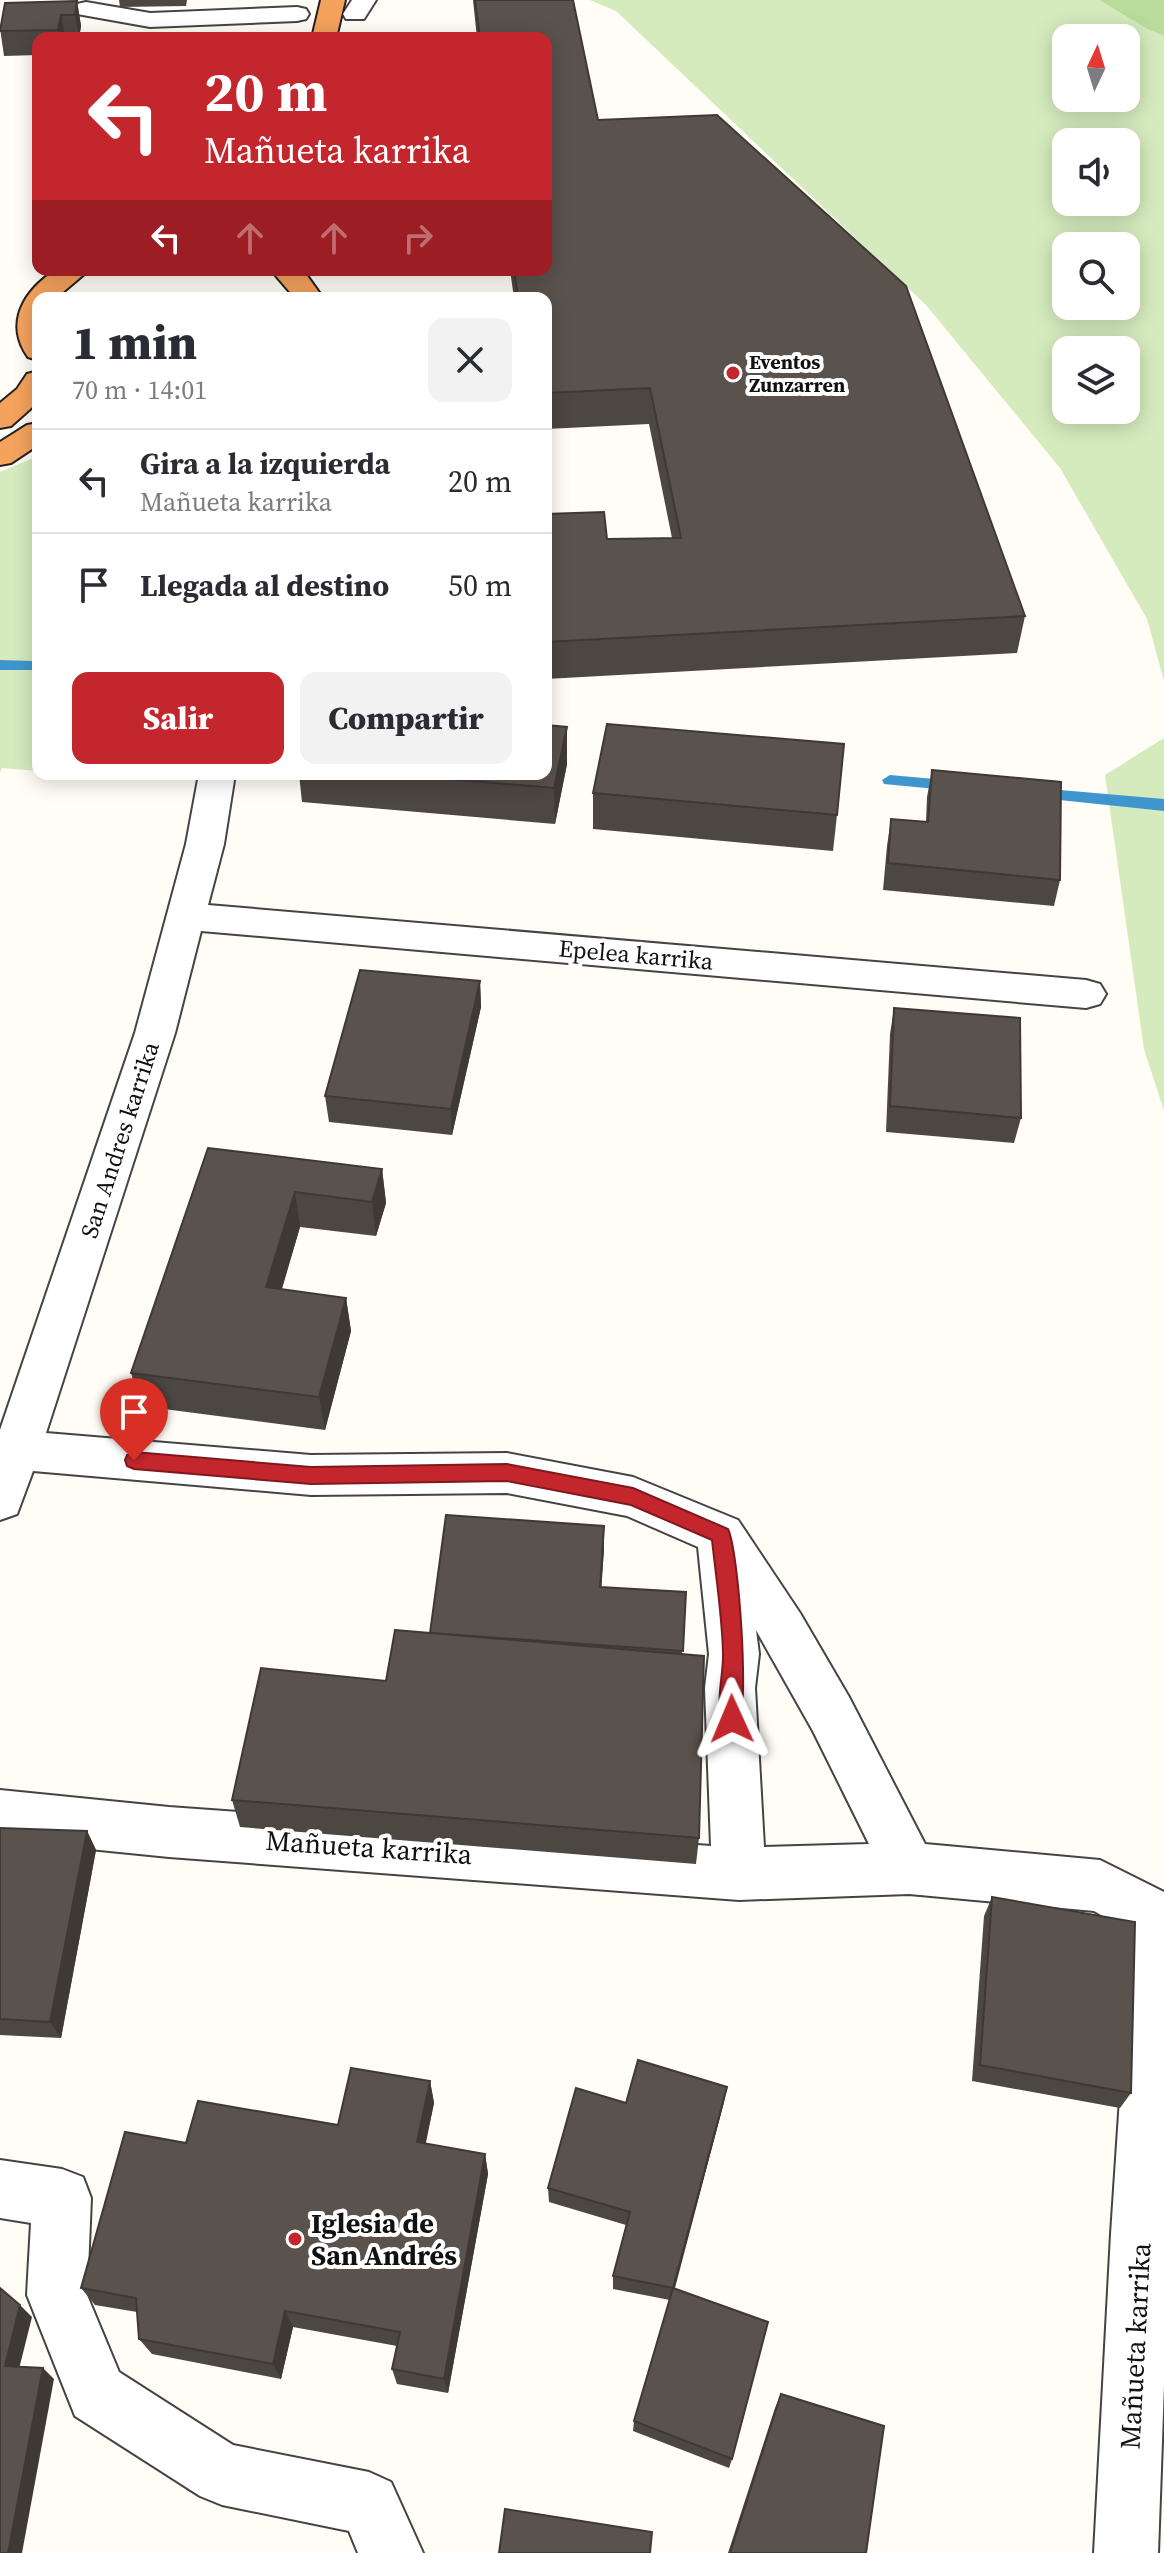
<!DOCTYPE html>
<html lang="es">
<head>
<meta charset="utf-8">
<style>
  body { margin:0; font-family:"Source Serif 4",serif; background:#f2f2f3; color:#2b2b33; height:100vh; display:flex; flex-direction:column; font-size:30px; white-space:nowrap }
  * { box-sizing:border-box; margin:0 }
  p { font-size:26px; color:#7c7c81 }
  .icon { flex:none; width:44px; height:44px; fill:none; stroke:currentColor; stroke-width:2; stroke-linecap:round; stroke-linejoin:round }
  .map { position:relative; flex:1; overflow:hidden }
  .drawer { position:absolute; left:32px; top:292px; width:520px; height:488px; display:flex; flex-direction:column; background:#fff; border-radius:16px; box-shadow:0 4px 20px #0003 }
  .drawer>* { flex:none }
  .hud { position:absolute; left:32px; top:32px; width:520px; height:244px; border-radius:16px; box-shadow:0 4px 20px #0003; background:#c4262e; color:#fff; overflow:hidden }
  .needle { width:52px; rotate:4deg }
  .buttons { position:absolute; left:1052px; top:24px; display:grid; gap:16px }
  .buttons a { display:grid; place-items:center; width:88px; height:88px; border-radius:16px; background:#fff; box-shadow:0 4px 20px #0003; font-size:40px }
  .pin { position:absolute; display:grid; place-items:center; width:68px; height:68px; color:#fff; margin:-82px -34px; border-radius:50% 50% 50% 0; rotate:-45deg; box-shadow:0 0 8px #0007 }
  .pin .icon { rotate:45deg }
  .me { position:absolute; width:88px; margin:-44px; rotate:359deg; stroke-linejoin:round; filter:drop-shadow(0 0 6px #0008) }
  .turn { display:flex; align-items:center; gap:28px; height:168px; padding:0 40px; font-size:36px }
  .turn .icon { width:104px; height:104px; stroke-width:2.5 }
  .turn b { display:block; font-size:56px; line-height:68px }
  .lanes { display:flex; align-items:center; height:76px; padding:0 40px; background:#0003; justify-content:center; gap:40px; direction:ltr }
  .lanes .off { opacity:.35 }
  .round { display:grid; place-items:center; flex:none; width:84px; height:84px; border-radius:16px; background:#f2f2f3 }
  .head { display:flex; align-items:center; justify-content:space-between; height:136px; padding:0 40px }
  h1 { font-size:48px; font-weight:800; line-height:60px }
  .button { display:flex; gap:16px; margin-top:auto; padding:16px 40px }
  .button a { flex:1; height:92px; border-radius:16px; background:#c4262e; color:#fff; font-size:32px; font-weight:800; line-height:92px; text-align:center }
  .button a+a { background:#f2f2f3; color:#2b2b33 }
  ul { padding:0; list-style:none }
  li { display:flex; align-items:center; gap:24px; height:104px; padding:0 40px; border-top:2px solid #e1e1e2 }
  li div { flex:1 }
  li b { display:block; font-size:30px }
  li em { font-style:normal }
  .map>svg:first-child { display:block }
  .green { fill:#d5ebbd; fill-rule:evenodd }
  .forest { fill:#b9dc9c }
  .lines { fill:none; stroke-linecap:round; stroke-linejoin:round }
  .stream { fill:#3f96cf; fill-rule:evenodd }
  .minor-casing { stroke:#444; stroke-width:4 }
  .highway-casing { stroke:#222; stroke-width:4 }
  .minor { fill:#fff; fill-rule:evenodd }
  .highway { fill:#f5a25d; fill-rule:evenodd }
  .wall { fill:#4d4742 }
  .shaded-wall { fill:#3f3936 }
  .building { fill:#5a524d; stroke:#3f3936; stroke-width:2 }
  .route { fill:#c4262e; stroke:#7f191e; stroke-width:2 }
  .poi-dot { fill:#c4262e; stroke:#fff; stroke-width:3 }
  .labels { text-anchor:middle; stroke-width:8; stroke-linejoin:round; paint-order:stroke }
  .far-poi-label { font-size:20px; font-weight:bold; fill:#111; stroke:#fff; text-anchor:start }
  .street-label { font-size:24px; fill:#111; stroke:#fff }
  .near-street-label { font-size:28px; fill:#111; stroke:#fff }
  .near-poi-label { font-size:28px; font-weight:bold; fill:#111; stroke:#fff; text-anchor:start }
</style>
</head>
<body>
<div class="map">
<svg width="1164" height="2553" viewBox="0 0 1164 2553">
  <rect width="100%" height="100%" fill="#fffdf5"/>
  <!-- green -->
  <g class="green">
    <path d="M590 0H1099L1147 29 1164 36V681L1147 619 1060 468 926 305 616 11ZM1066 38H1126V98H1066ZM1066 142H1126V202H1066ZM1066 246H1126V306H1066ZM1066 350H1126V410H1066Z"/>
    <path d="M38 456V771L2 768 0 773V472Z"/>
    <path d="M1164 738V1111L1144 1049 1105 775Z"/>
  </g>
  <!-- forest -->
  <path class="forest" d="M1099 0H1164V36L1147 29Z"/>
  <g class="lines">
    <!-- stream -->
    <g class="stream">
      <path d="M0 660 33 661 38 662V670H0Z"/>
      <path d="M890 775 957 781 965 786 957 791 884 784 882 780Z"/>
      <path d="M1037 788 1164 799V811L1031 797 1029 793 1031 789Z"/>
    </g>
    <!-- minor casing -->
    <g class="minor-casing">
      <g id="minor">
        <path d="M352 0H376L364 19H346L343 14Z"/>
        <path d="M86 2 150 13 297 7 306 9 309 14 306 19 297 21 150 27 77 14 74 9 77 4Z"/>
        <path d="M199 774H235L224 844 208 905 1086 980 1100 984 1106 994 1100 1004 1086 1008 201 931 175 1033 46 1433 311 1455 507 1453 633 1477 738 1520 800 1613 849 1697 925 1844 1100 1860 1164 1892V2385L1158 2553H1094L1111 2234 1131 1932 1094 1911 909 1894 739 1900 169 1857 0 1840V1790L169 1807 711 1846 705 1688 709 1654 698 1547 627 1516 507 1493 311 1495 33 1471 17 1514 0 1520V1430L135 1033 186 844ZM756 1630 813 1731 869 1844 764 1847 755 1688 759 1654Z"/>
        <path d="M0 2160 62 2169 83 2177 91 2198 87 2295 119 2372 233 2445 369 2472 391 2482 423 2553H358L349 2531 222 2505 200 2496 75 2416 27 2295 31 2223 0 2218Z"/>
      </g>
    </g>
    <!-- highway casing -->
    <g class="highway-casing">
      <g id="highway">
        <path d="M321 0H345L336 38H312Z"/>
        <path d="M56 270H89L56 298H38V360L28 357C4 323 24 290 56 270Z"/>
        <path d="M271 270H303L323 298H295Z"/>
        <path d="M38 371V402L11 426 0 428V403L17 389 27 374Z"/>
        <path d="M38 423V445L11 463 0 465V442L27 425Z"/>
      </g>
    </g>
    <!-- minor -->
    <use href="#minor" class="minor"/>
    <!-- highway -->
    <use href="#highway" class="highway"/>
  </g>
  <!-- wall -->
  <g class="wall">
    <path d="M119 0H187L186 6 120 7Z"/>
    <path d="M473 0H573L598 120 1025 616 1017 653 546 679V514L607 539 672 538 649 424 546 429V298H514L510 270H546V38H477Z"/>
    <path d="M77 1 81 26 79 38H38V55L4 56 0 28Z"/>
    <path d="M567 764 555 824 302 802 299 774H546Z"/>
    <path d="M932 770 1060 880 1054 906 883 890 887 846 891 819 926 822 927 797Z"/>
    <path d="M593 793 837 815 833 851 593 829Z"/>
    <path d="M480 981 481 1007 452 1135 329 1122 325 1096Z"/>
    <path d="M894 1008 1021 1118 1014 1143 886 1132 890 1034Z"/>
    <path d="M208 1148 382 1169 386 1203 376 1236 300 1227 282 1289 346 1298 351 1331 325 1430 141 1406 131 1373Z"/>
    <path d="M604 1549 601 1587 686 1592 682 1654 699 1838 696 1864 240 1827 232 1800 386 1681 430 1633Z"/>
    <path d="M0 1828 87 1831 96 1850 61 2038 0 2035Z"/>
    <path d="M992 1897 1131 2093 1120 2108 972 2081 984 1916Z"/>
    <path d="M430 2081 434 2103 425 2144 485 2154 488 2174 448 2393 397 2384 392 2369 397 2346 293 2327 281 2379 152 2354 139 2339 137 2312 95 2305 81 2288 186 2143 338 2125Z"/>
    <path d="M724 2102 675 2288 732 2459 729 2468 633 2431 634 2421 670 2300 613 2289V2276L626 2225 549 2202 548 2188 626 2103Z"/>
    <path d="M781 2394 866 2553H728L775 2408Z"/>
  </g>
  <!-- shaded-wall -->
  <g class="shaded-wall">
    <path d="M77 1 81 26 79 38 75 15Z"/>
    <path d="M61 15 65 38H60L58 30Z"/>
    <path d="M567 727V764L555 824 554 788Z"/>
    <path d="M480 981 481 1007 452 1135 451 1109Z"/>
    <path d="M382 1169 386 1203 376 1236 372 1202Z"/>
    <path d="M295 1192 300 1227 272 1321 266 1287Z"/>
    <path d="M346 1298 351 1331 325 1430 319 1397Z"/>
    <path d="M604 1526V1549L600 1609V1587Z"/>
    <path d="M87 1831 96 1850 61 2038 50 2022Z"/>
    <path d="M430 2081 434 2103 422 2162 417 2142Z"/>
    <path d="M727 2087 724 2102 671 2300 673 2288Z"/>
    <path d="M485 2154 488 2174 448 2393 444 2379Z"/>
    <path d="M20 2305 32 2317 17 2377 5 2366Z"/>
    <path d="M285 2311 293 2327 281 2379 273 2364Z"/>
    <path d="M43 2368 54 2379 22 2553H8Z"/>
  </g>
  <!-- building -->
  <g class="building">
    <path d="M475 0H573L598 120 717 115 906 286 1025 616 546 642V514L604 512 607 539 681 538 650 388 546 393V298H518L514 270H546V38H480Z"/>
    <path d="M77 1 75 15H61L58 30 0 31 5 3Z"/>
    <path d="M607 724 844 744 837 815 593 793Z"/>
    <path d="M546 725 567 727 554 788 392 774H546Z"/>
    <path d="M932 770 1061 782 1060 880 888 863 891 819 928 822Z"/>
    <path d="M360 970 480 981 451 1109 325 1096Z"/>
    <path d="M894 1008 1020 1018 1021 1118 890 1106Z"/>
    <path d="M208 1148 382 1169 372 1202 295 1192 266 1287 346 1298 319 1397 131 1373Z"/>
    <path d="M446 1515 604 1526 600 1587 686 1592 683 1651 430 1633Z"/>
    <path d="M395 1630 704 1656 699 1838 232 1800 261 1668 386 1681Z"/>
    <path d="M0 1828 87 1831 50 2022 0 2019Z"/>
    <path d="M992 1897 1135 1922 1131 2093 980 2065Z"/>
    <path d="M638 2060 727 2087 673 2288 768 2322 732 2459 634 2421 673 2288 613 2276 630 2212 548 2188 576 2088 626 2103Z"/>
    <path d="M351 2068 430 2081 417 2142 485 2154 444 2379 392 2369 400 2332 285 2311 273 2364 139 2339 136 2298 81 2288 125 2132 186 2143 198 2101 338 2125Z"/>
    <path d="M0 2288 20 2305 5 2366 43 2368 8 2553H0Z"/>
    <path d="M781 2394 884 2426 866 2553H730Z"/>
    <path d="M505 2509 652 2532 650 2553H499Z"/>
  </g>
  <!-- route -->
  <path class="route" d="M134 1452 311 1467 507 1464 633 1488 728 1529C739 1552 749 1704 739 1726L732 1729 724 1726C714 1703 724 1676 723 1652 722 1615 716 1577 712 1540L631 1505 507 1481 311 1484 134 1469 127 1466 125 1460 127 1455Z"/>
  <!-- markers -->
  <g class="poi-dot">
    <circle cx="733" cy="373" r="8"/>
    <circle cx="295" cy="2239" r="8"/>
  </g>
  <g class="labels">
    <!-- far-poi labels -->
    <g class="far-poi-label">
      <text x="749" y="369">Eventos<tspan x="749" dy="23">Zunzarren</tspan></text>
    </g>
    <!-- street labels -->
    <g class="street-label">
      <text transform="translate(636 955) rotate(5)" y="8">Epelea karrika</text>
      <text transform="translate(120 1140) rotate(-72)" y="8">San Andres karrika</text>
    </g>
    <!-- near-street labels -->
    <g class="near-street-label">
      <text transform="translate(369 1847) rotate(4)" y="10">Mañueta karrika</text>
      <text transform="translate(1135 2346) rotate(-87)" y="10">Mañueta karrika</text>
    </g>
    <!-- near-poi labels -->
    <g class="near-poi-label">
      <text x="311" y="2233">Iglesia de<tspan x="311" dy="32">San Andrés</tspan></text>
    </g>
  </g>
</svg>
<div class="buttons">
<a><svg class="needle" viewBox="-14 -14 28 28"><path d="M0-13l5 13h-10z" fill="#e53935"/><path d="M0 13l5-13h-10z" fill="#7c7c81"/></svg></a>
<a><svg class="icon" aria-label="sound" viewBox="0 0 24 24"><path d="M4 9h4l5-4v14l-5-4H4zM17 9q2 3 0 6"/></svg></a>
<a><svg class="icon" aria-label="search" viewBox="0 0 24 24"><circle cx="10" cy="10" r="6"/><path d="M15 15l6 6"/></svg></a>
<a><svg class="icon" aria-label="layers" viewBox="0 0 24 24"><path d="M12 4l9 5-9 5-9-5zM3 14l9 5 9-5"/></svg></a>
</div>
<div class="pin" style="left:134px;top:1460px;background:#d93025"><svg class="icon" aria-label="arrive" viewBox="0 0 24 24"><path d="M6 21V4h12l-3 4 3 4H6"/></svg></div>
<svg class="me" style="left:732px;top:1719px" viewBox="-20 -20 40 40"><path d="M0-17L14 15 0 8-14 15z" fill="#c4262e" stroke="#fff" stroke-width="4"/></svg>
<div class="hud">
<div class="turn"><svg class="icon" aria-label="left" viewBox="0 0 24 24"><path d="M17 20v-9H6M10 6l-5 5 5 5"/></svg><div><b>20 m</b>Mañueta karrika</div></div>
<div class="lanes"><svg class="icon" aria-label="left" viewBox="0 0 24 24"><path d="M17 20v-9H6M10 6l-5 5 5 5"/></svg><svg class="icon off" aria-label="ahead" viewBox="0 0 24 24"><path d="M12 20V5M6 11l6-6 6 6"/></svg><svg class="icon off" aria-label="ahead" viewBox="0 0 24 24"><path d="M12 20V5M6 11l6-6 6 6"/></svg><svg class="icon off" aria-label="right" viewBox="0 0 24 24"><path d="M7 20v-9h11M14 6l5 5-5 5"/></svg></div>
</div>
<section class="drawer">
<div class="head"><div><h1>1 min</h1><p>70 m · 14:01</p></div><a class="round"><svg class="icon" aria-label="close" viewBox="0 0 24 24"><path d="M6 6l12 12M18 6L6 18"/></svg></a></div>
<ul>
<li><svg class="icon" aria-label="left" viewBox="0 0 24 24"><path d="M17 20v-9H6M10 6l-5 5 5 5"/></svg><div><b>Gira a la izquierda</b><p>Mañueta karrika</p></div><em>20 m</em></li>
<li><svg class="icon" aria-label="arrive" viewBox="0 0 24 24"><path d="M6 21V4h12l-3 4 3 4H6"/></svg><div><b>Llegada al destino</b></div><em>50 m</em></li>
</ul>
<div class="button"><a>Salir</a><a>Compartir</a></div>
</section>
</div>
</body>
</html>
